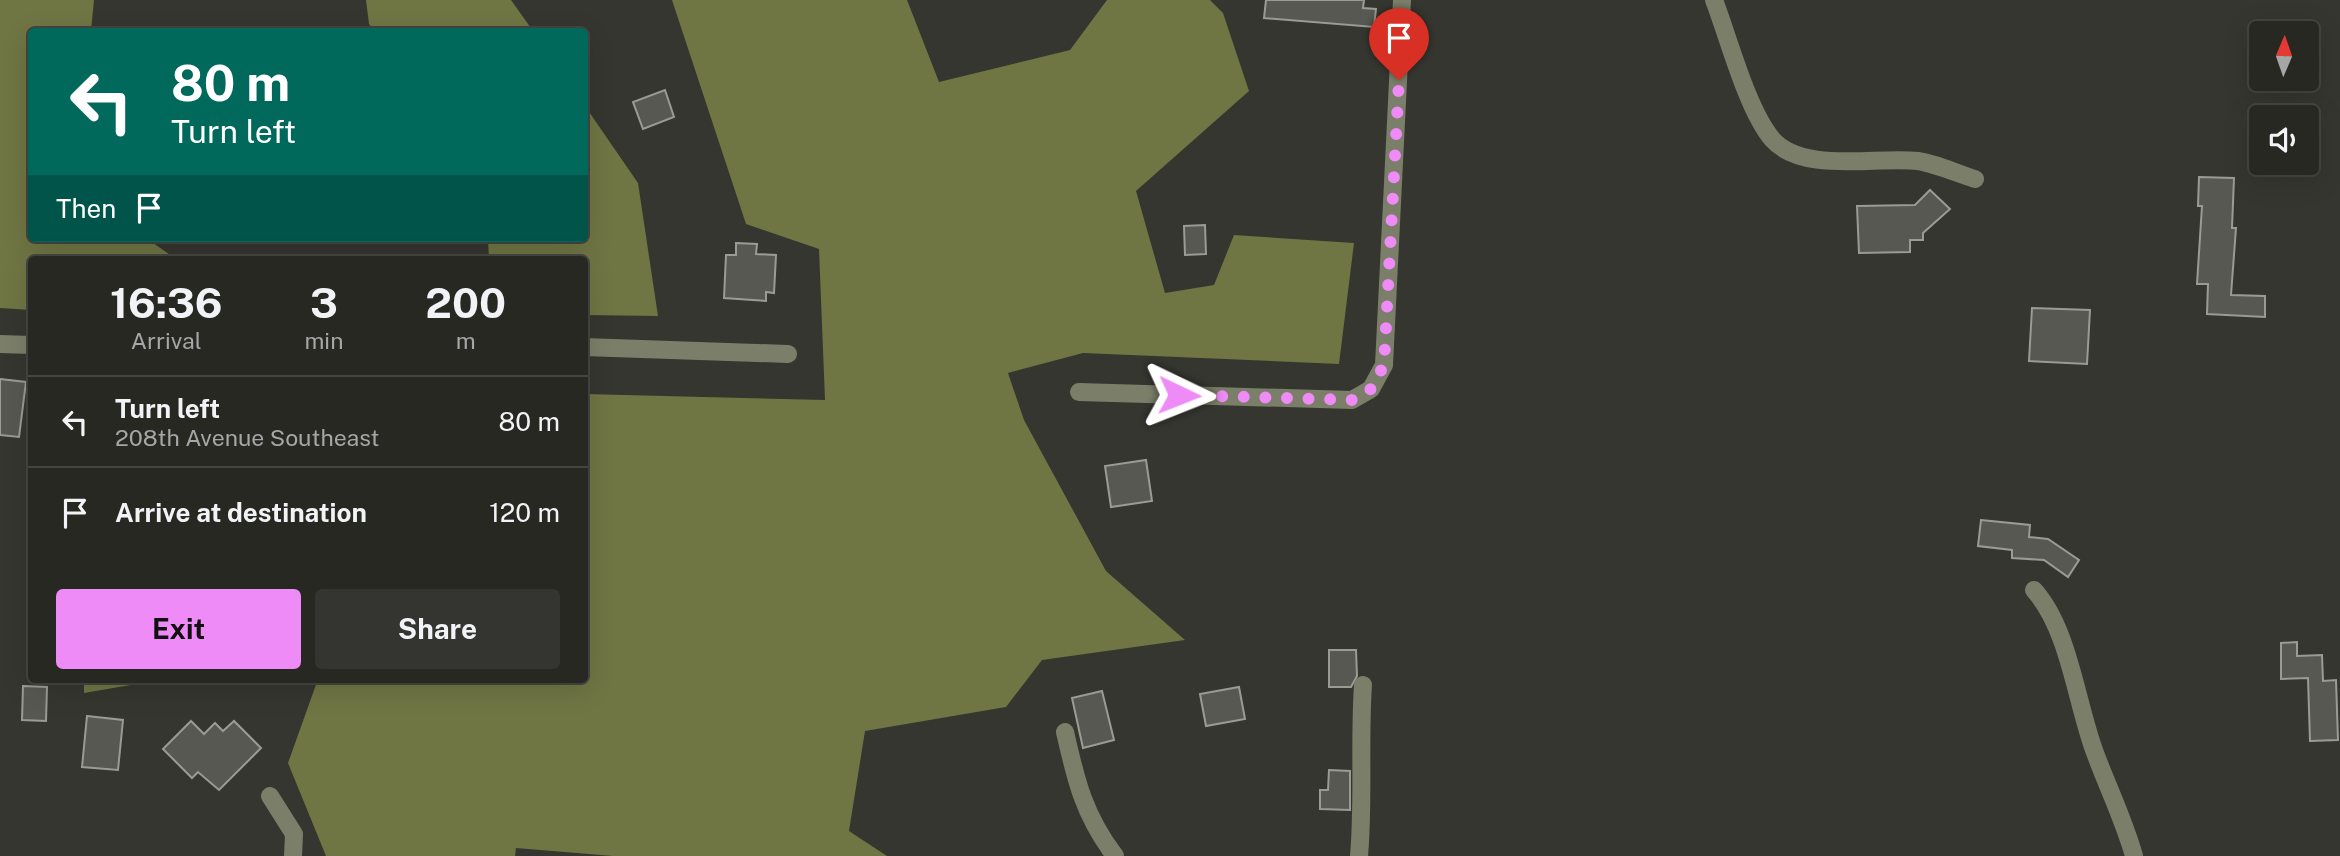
<!DOCTYPE html>
<html lang="en">
<head>
<meta charset="utf-8">
<style>
  body { margin:0; font-family:"Public Sans",sans-serif; background:#343430; color:#f1f3f6; height:100vh; display:flex; flex-direction:column; font-size:26px; white-space:nowrap }
  * { box-sizing:border-box; margin:0 }
  p { font-size:23px; color:#a5a6a6 }
  .icon { flex:none; width:38px; height:38px; fill:none; stroke:currentColor; stroke-width:2; stroke-linecap:round; stroke-linejoin:round }
  .map { position:relative; flex:1; overflow:hidden }
  .drawer { position:absolute; left:28px; top:256px; width:560px; height:427px; display:flex; flex-direction:column; background:#282823; border-radius:7px; box-shadow:0 7px 28px #0002,0 0 0 2px #444441 }
  .drawer>* { flex:none }
  .top-card { position:absolute; left:28px; top:28px; width:560px; height:214px; border-radius:7px; box-shadow:0 7px 28px #0002,0 0 0 2px #444441; background:#00695c; color:#fff; overflow:hidden }
  .needle { width:46px; rotate:2deg }
  .fabs { position:absolute; left:2249px; top:21px; display:grid; gap:14px }
  .fabs a { display:grid; place-items:center; width:70px; height:70px; border-radius:7px; background:#282823; box-shadow:0 7px 28px #0002,0 0 0 2px #444441; font-size:35px }
  .pin { position:absolute; display:grid; place-items:center; width:60px; height:60px; color:#fff; margin:-72px -30px; border-radius:50% 50% 50% 0; rotate:-45deg; box-shadow:0 0 7px #0007 }
  .pin .icon { rotate:45deg }
  .me { position:absolute; width:77px; margin:-38px; rotate:92deg; stroke-linejoin:round; filter:drop-shadow(0 0 5px #0008) }
  .turn { display:flex; align-items:center; gap:24px; height:147px; padding:0 28px; font-size:32px }
  .turn .icon { width:91px; height:91px; stroke-width:2.5 }
  .turn b { display:block; font-size:49px; line-height:60px }
  .then { display:flex; align-items:center; height:66px; padding:0 28px; background:#0003; gap:14px; font-size:26px }
  .eta { display:flex; justify-content:space-evenly; align-items:center; height:119px; text-align:center }
  .eta b { font-size:42px; font-weight:700; line-height:49px }
  .cta { display:flex; gap:14px; margin-top:auto; padding:14px 28px }
  .cta a { flex:1; height:80px; border-radius:7px; background:#ef8bf6; color:#111; font-size:28px; font-weight:700; line-height:80px; text-align:center }
  .cta a+a { background:#343430; color:#f1f3f6 }
  ul { padding:0; list-style:none }
  li { display:flex; align-items:center; gap:21px; height:91px; padding:0 28px; border-top:2px solid #444441 }
  li div { flex:1 }
  li b { display:block; font-size:26px }
  li em { font-style:normal }
  .map>svg:first-child { display:block }
  .forest { fill:#6f7543 }
  .building { fill:#575851; stroke:#9a9c93; stroke-width:2 }
  .lines { fill:none; stroke-linecap:round; stroke-linejoin:round }
  .minor { stroke:#7b7e68; stroke-width:18 }
  .route { stroke:#ef8bf6; stroke-width:12; stroke-dasharray:0 21.6 }
</style>
</head>
<body>
<div class="map">
<svg width="2340" height="856" viewBox="0 0 2340 856">
  <rect width="100%" height="100%" fill="#35362f"/>
  <!-- forest -->
  <g class="forest">
    <path d="M0 0H94L91 31 32 32V238H146L176 259H32L31 310 0 308Z"/>
    <path d="M366 0H511L533 31H374L369 24Z"/>
    <path d="M672 0H907L939 82 1070 50 1107 0H1210L1223 13 1249 91 1136 191 1165 293 1214 285 1234 235 1354 243 1339 364 1083 353 1008 373 1024 420 1106 571 1185 640 1042 660 1006 707 865 731 849 831 887 856H613L516 848 515 856H326L288 763 318 679H584L585 394 825 400 819 249 746 224Z"/>
    <path d="M585 106 638 183 658 316 585 315 584 259H489L488 238H584Z"/>
    <path d="M84 679H166L84 693Z"/>
  </g>
  <!-- building -->
  <g class="building">
    <path d="M1266 0H1364L1363 8 1376 9 1374 27 1264 18Z"/>
    <path d="M665 90 674 117 643 129 633 102Z"/>
    <path d="M2199 177 2234 178 2232 228H2236L2231 295 2265 296V317L2207 314 2208 284H2197L2202 206H2198Z"/>
    <path d="M1930 190 1950 209 1923 233V240H1910V252L1859 253 1857 206 1915 205Z"/>
    <path d="M1205 225 1206 254 1185 255 1184 226Z"/>
    <path d="M736 243 757 244 756 254 776 255 774 293 766 292V301L724 298 726 255H736Z"/>
    <path d="M2032 308 2090 310 2087 364 2029 361Z"/>
    <path d="M0 379 26 382 19 437 0 435Z"/>
    <path d="M1146 460 1152 501 1111 507 1105 466Z"/>
    <path d="M1981 520 2030 525 2029 537 2048 539 2079 560 2068 577 2044 560 2012 558V550L1978 546Z"/>
    <path d="M2297 642V656L2322 655 2323 681 2336 680 2338 740 2310 741 2308 678 2281 679V643Z"/>
    <path d="M1329 650H1356L1357 676 1351 687H1329Z"/>
    <path d="M23 686 47 687 46 721 22 720Z"/>
    <path d="M1239 687 1245 719 1206 726 1200 694Z"/>
    <path d="M1102 691 1114 740 1083 748 1072 698Z"/>
    <path d="M87 716 123 720 118 770 82 767Z"/>
    <path d="M191 721 204 734 215 723 223 731 234 721 261 748 219 790 198 772 192 778 163 749Z"/>
    <path d="M1329 770 1350 771V810L1320 809V790H1328Z"/>
  </g>
  <g class="lines">
    <!-- minor -->
    <g class="minor">
      <path d="M1714 0C1729 39 1747 109 1772 139 1802 174 1877 156 1918 161 1937 164 1956 173 1975 179"/>
      <path d="M0 344 32 345"/>
      <path d="M584 347 788 354"/>
      <path d="M1079 392 1352 400 1371 389 1384 365 1402 0"/>
      <path d="M2034 590C2069 629 2076 701 2094 750 2107 786 2124 820 2134 856"/>
      <path d="M1065 732C1076 781 1084 815 1115 856"/>
      <path d="M270 796 294 834 293 856"/>
      <path d="M1359 856C1364 799 1359 743 1363 685"/>
    </g>
  </g>
  <g class="lines">
    <!-- route -->
    <path class="route" d="M1179 395 1352 400 1371 389 1384 365 1399 80"/>
  </g>
</svg>
<div class="fabs">
<a><svg class="needle" viewBox="-14 -14 28 28"><path d="M0-13l5 13h-10z" fill="#e53935"/><path d="M0 13l5-13h-10z" fill="#a5a6a6"/></svg></a>
<a><svg class="icon" aria-label="sound" viewBox="0 0 24 24"><path d="M4 9h4l5-4v14l-5-4H4zM17 9q2 3 0 6"/></svg></a>
</div>
<div class="pin" style="left:1399px;top:80px;background:#d93025"><svg class="icon" aria-label="arrive" viewBox="0 0 24 24"><path d="M6 21V4h12l-3 4 3 4H6"/></svg></div>
<svg class="me" style="left:1179px;top:395px" viewBox="-20 -20 40 40"><path d="M0-17L14 15 0 8-14 15z" fill="#ef8bf6" stroke="#fff" stroke-width="4"/></svg>
<div class="top-card">
<div class="turn"><svg class="icon" aria-label="left" viewBox="0 0 24 24"><path d="M17 20v-9H6M10 6l-5 5 5 5"/></svg><div><b>80 m</b>Turn left</div></div>
<div class="then">Then<svg class="icon" aria-label="arrive" viewBox="0 0 24 24"><path d="M6 21V4h12l-3 4 3 4H6"/></svg></div>
</div>
<section class="drawer">
<div class="eta">
<div><b>16:36</b><p>Arrival</p></div>
<div><b>3</b><p>min</p></div>
<div><b>200</b><p>m</p></div>
</div>
<ul>
<li><svg class="icon" aria-label="left" viewBox="0 0 24 24"><path d="M17 20v-9H6M10 6l-5 5 5 5"/></svg><div><b>Turn left</b><p>208th Avenue Southeast</p></div><em>80 m</em></li>
<li><svg class="icon" aria-label="arrive" viewBox="0 0 24 24"><path d="M6 21V4h12l-3 4 3 4H6"/></svg><div><b>Arrive at destination</b></div><em>120 m</em></li>
</ul>
<div class="cta"><a>Exit</a><a>Share</a></div>
</section>
</div>
</body>
</html>
